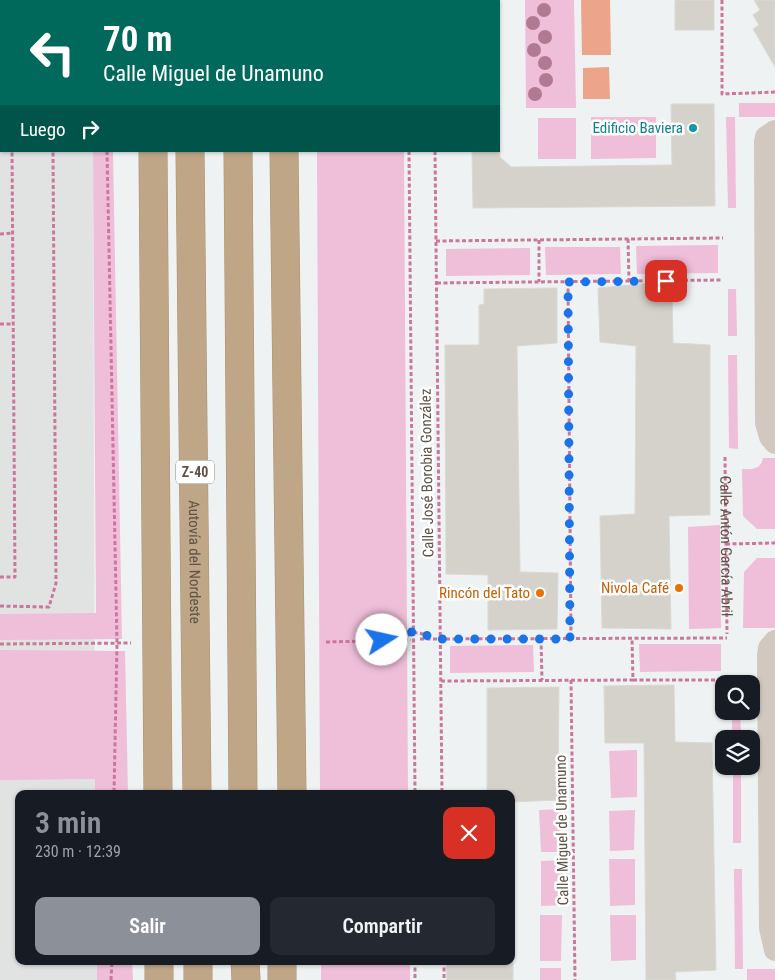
<!DOCTYPE html>
<html lang="es">
<head>
<meta charset="utf-8">
<style>
  body { margin:0; font-family:"Roboto Condensed",sans-serif; background:#242831; color:#f1f3f6; height:100vh; display:flex; flex-direction:column; font-size:19px; white-space:nowrap }
  * { box-sizing:border-box; margin:0 }
  p { font-size:16px; color:#9ea1a6 }
  .icon { flex:none; width:28px; height:28px; fill:none; stroke:currentColor; stroke-width:2; stroke-linecap:round; stroke-linejoin:round }
  .map { position:relative; flex:1; overflow:hidden }
  .panel { position:absolute; left:15px; top:790px; width:500px; height:175px; display:flex; flex-direction:column; background:#171b24; border-radius:10px; box-shadow:0 1px 4px #0004 }
  .panel>* { flex:none }
  .banner { position:absolute; left:0px; top:0px; width:500px; height:152px; box-shadow:0 1px 4px #0004; background:#00695c; color:#fff; overflow:hidden }
  .buttons { position:absolute; left:715px; top:675px; display:grid; gap:10px }
  .buttons a { display:grid; place-items:center; width:45px; height:45px; border-radius:10px; background:#171b24; box-shadow:0 1px 4px #0004; font-size:25px }
  .pin { position:absolute; display:grid; place-items:center; width:42px; height:42px; color:#fff; margin:-21px; border-radius:10px; box-shadow:0 2px 8px #0006 }
  .me { position:absolute; width:55px; margin:-28px; rotate:80deg; stroke-linejoin:round; filter:drop-shadow(0 0 4px #0008) }
  .turn { display:flex; align-items:center; gap:18px; height:105px; padding:0 20px; font-size:22px }
  .turn .icon { width:65px; height:65px; stroke-width:2.5 }
  .turn b { display:block; font-size:35px; line-height:42px }
  .then { display:flex; align-items:center; height:48px; padding:0 20px; background:#0003; gap:10px; font-size:19px }
  .round { display:grid; place-items:center; flex:none; width:52px; height:52px; border-radius:10px; background:#242831 }
  .headline { display:flex; align-items:center; justify-content:space-between; height:85px; padding:0 20px }
  h1 { font-size:30px; font-weight:600; line-height:38px; color:#8c9099 }
  .action { display:flex; gap:10px; margin-top:auto; padding:10px 20px }
  .action a { flex:1; height:58px; border-radius:10px; background:#8c9099; color:#fff; font-size:20px; font-weight:600; line-height:58px; text-align:center }
  .action a+a { background:#242831; color:#f1f3f6 }
  .map>svg:first-child { display:block }
  .education { fill:#e1e3e3 }
  .green { fill:#efbed9 }
  .water { fill:#eca58b }
  .building { fill:#d4d2cb; stroke:#dbd9d3 }
  .lines { fill:none; stroke-linecap:round; stroke-linejoin:round }
  .highway-casing { stroke:#aa9272; stroke-width:29 }
  .path { stroke:#cd769c; stroke-width:3; stroke-dasharray:4 2.5; stroke-linecap:butt }
  .minor { stroke:#d1c9c0; stroke-width:22 }
  .highway { stroke:#bea687; stroke-width:28 }
  .tree { fill:#b17a93 }
  .route { stroke:#1a73e8; stroke-width:9; stroke-dasharray:0 16.2 }
  .culture-dot { fill:#0f9aa8; stroke:#fff; stroke-width:2 }
  .food-dot { fill:#e8710a; stroke:#fff; stroke-width:2 }
  .labels { text-anchor:middle; stroke-width:5; stroke-linejoin:round; paint-order:stroke }
  .shield { fill:#fff; stroke:#8e877e; stroke-width:1 }
  .shield-label { font-size:14px; font-weight:bold; fill:#5d5347 }
  .culture-label { font-size:15px; fill:#0d838f; stroke:#fff; text-anchor:end }
  .street-label { font-size:15px; fill:#5d5347; stroke:#fff }
  .food-label { font-size:15px; fill:#c56008; stroke:#fff; text-anchor:end }
</style>
</head>
<body>
<div class="map">
<svg width="775" height="980" viewBox="0 0 775 980">
  <rect width="100%" height="100%" fill="#eff2f2"/>
  <!-- education -->
  <path class="education" d="M0 6 1 151H93L95 794H19V961H97V980H0Z"/>
  <!-- green -->
  <g class="green">
    <path d="M0 0H111V1H1L0 6Z"/>
    <rect x="317" y="0" width="88" height="1"/>
    <path d="M525 0H574L576 108H526Z"/>
    <rect x="739" y="103" width="36" height="14"/>
    <path d="M591 117H656V158L591 159Z"/>
    <path d="M726 117H735L736 208H728Z"/>
    <rect x="538" y="118" width="38" height="41"/>
    <path d="M93 151H113L122 639 0 640V614L96 613Z"/>
    <path d="M317 151H404L408 794H320Z"/>
    <path d="M718 245V273L637 274 636 246Z"/>
    <path d="M545 247H620L621 274 546 275Z"/>
    <path d="M530 248V275L446 276V249Z"/>
    <path d="M728 289H736L737 336H728Z"/>
    <path d="M728 355H737L738 449 729 448Z"/>
    <path d="M763 458H775V529H757L743 516 742 469C752 469 761 470 763 458Z"/>
    <path d="M720 525 721 628 689 629 688 527Z"/>
    <path d="M757 558H775V628H743L744 572Z"/>
    <path d="M639 644H721V671L640 672Z"/>
    <path d="M533 645 534 672 450 673V646Z"/>
    <path d="M0 650 125 651 128 794H95V779L0 780Z"/>
    <path d="M732 711H740L741 733H732Z"/>
    <path d="M637 750V797L611 798 609 751Z"/>
    <rect x="733" y="766" width="8" height="77"/>
    <path d="M562 809 563 852H541L539 810Z"/>
    <path d="M635 810 634 850 610 851 609 811Z"/>
    <path d="M609 859H635V905L610 906Z"/>
    <path d="M563 860V905L541 906V861Z"/>
    <path d="M734 869H742L743 969H735Z"/>
    <path d="M540 915H562L561 961H540Z"/>
    <path d="M610 915H636V960L611 961Z"/>
    <path d="M97 961H132L133 980H97Z"/>
    <rect x="321" y="961" width="89" height="19"/>
    <rect x="540" y="968" width="21" height="12"/>
    <rect x="747" y="969" width="28" height="11"/>
  </g>
  <!-- water -->
  <g class="water">
    <path d="M581 0H610L611 55H582Z"/>
    <path d="M609 67 610 99H583V68Z"/>
  </g>
  <!-- building -->
  <g class="building">
    <rect x="675" y="0" width="39" height="30"/>
    <path d="M754 0H775V67L753 29 759 25 753 15 760 10Z"/>
    <path d="M671 104H714L715 206 473 208 472 151H500V157L511 167 672 165Z"/>
    <path d="M653 283V289L672 287 673 343 710 345V515L669 516 671 629 602 628 600 516 635 514 636 346 600 342 598 288Z"/>
    <path d="M557 288V343L517 346 520 572 558 573 557 629 488 630V575L446 574 445 345H479V305L484 304V289Z"/>
    <path d="M674 685 675 742 712 743 716 970 675 972 676 980H646L644 743H605L604 686Z"/>
    <path d="M559 687 558 800 511 802V794H487V688Z"/>
    <path d="M446 961H513V980H447Z"/>
  </g>
  <g class="lines">
    <!-- highway casing -->
    <g class="highway-casing">
      <g id="highway">
        <path d="M152 0V1"/>
        <path d="M189 0V1"/>
        <path d="M236 0 237 1"/>
        <path d="M273 0V1"/>
        <path d="M299 1V0"/>
        <path d="M153 151 158 794"/>
        <path id="s2" d="M190 151 197 794"/>
        <path d="M238 151 243 794"/>
        <path d="M284 151 292 794"/>
        <path d="M159 961V980"/>
        <path d="M198 961V980"/>
        <path d="M245 961 246 980"/>
        <path d="M282 961V980"/>
      </g>
    </g>
    <!-- path -->
    <g class="path">
      <path d="M104 0V1"/>
      <path d="M408 0V1"/>
      <path d="M434 0V1"/>
      <path d="M722 0V94L775 92"/>
      <path d="M0 20H1"/>
      <path d="M0 48H1"/>
      <path d="M107 151 117 643 114 794"/>
      <path d="M409 151 415 794"/>
      <path d="M435 151 442 794"/>
      <path d="M0 234 13 233"/>
      <path d="M628 239 629 281"/>
      <path d="M539 240V282"/>
      <path d="M436 241 723 238"/>
      <path d="M568 282 571 639"/>
      <path d="M437 283 723 280"/>
      <path d="M0 324H13"/>
      <path id="s1" d="M725 457 727 634"/>
      <path d="M726 544 775 543"/>
      <path d="M0 577H15L12 151"/>
      <path d="M0 606 49 607 56 583 53 151"/>
      <path d="M402 639C413 631 419 631 432 638"/>
      <path d="M420 639 727 638"/>
      <path d="M541 639 542 680"/>
      <path d="M326 642 411 640"/>
      <path d="M0 644 131 643"/>
      <path d="M571 680 575 980"/>
      <path d="M633 680H728"/>
      <path d="M441 681 633 680 632 639"/>
      <path d="M415 961V980"/>
      <path d="M444 961V980"/>
      <path d="M111 980 112 961"/>
    </g>
    <!-- minor -->
    <g class="minor">
      <path d="M775 131 766 137 765 142 766 423 770 437 775 443"/>
      <path d="M775 641 769 648 768 655 770 928 775 950"/>
    </g>
    <!-- highway -->
    <use href="#highway" class="highway"/>
  </g>
  <!-- trees -->
  <g class="tree">
    <circle cx="544" cy="10" r="7"/>
    <circle cx="533" cy="23" r="7"/>
    <circle cx="545" cy="37" r="7"/>
    <circle cx="534" cy="50" r="7"/>
    <circle cx="545" cy="63" r="7"/>
    <circle cx="546" cy="80" r="7"/>
    <circle cx="535" cy="94" r="7"/>
  </g>
  <g class="lines">
    <!-- route -->
    <path class="route" d="M382 640H401L411 632H420L434 639H570L568 282 666 281"/>
  </g>
  <!-- markers -->
  <circle class="culture-dot" cx="693" cy="128" r="5"/>
  <g class="food-dot">
    <circle cx="679" cy="588" r="5"/>
    <circle cx="540" cy="593" r="5"/>
  </g>
  <g class="labels">
    <!-- shield labels -->
    <rect class="shield" x="176" y="460.5" width="38" height="23" rx="4"/>
    <g class="shield-label">
      <text x="195" y="477">Z-40</text>
    </g>
    <!-- culture labels -->
    <g class="culture-label">
      <text x="683" y="133">Edificio Baviera</text>
    </g>
    <!-- street labels -->
    <g class="street-label">
      <text transform="translate(427 473) rotate(-91)" y="5">Calle José Borobia González</text>
      <text dy="5" stroke="none"><textPath href="#s1" startOffset="89">Calle Antón García Abril</textPath></text>
      <text dy="5" stroke="none"><textPath href="#s2" startOffset="411">Autovía del Nordeste</textPath></text>
      <text transform="translate(562 830) rotate(-91)" y="5">Calle Miguel de Unamuno</text>
    </g>
    <!-- food labels -->
    <g class="food-label">
      <text x="669" y="593">Nivola Café</text>
      <text x="530" y="598">Rincón del Tato</text>
    </g>
  </g>
</svg>
<div class="buttons">
<a><svg class="icon" aria-label="search" viewBox="0 0 24 24"><circle cx="10" cy="10" r="6"/><path d="M15 15l6 6"/></svg></a>
<a><svg class="icon" aria-label="layers" viewBox="0 0 24 24"><path d="M12 4l9 5-9 5-9-5zM3 14l9 5 9-5"/></svg></a>
</div>
<div class="pin" style="left:666px;top:281px;background:#d93025"><svg class="icon" aria-label="arrive" viewBox="0 0 24 24"><path d="M6 21V4h12l-3 4 3 4H6"/></svg></div>
<svg class="me" style="left:382px;top:640px" viewBox="-20 -20 40 40"><circle r="19" fill="#fff"/><path d="M0-13L10 11 0 6-10 11z" fill="#1a73e8"/></svg>
<div class="banner">
<div class="turn"><svg class="icon" aria-label="left" viewBox="0 0 24 24"><path d="M17 20v-9H6M10 6l-5 5 5 5"/></svg><div><b>70 m</b>Calle Miguel de Unamuno</div></div>
<div class="then">Luego<svg class="icon" aria-label="right" viewBox="0 0 24 24"><path d="M7 20v-9h11M14 6l5 5-5 5"/></svg></div>
</div>
<section class="panel">
<div class="headline"><div><h1>3 min</h1><p>230 m · 12:39</p></div><a class="round" style="background:#d93025;color:#fff"><svg class="icon" aria-label="close" viewBox="0 0 24 24"><path d="M6 6l12 12M18 6L6 18"/></svg></a></div>
<div class="action"><a>Salir</a><a>Compartir</a></div>
</section>
</div>
</body>
</html>
